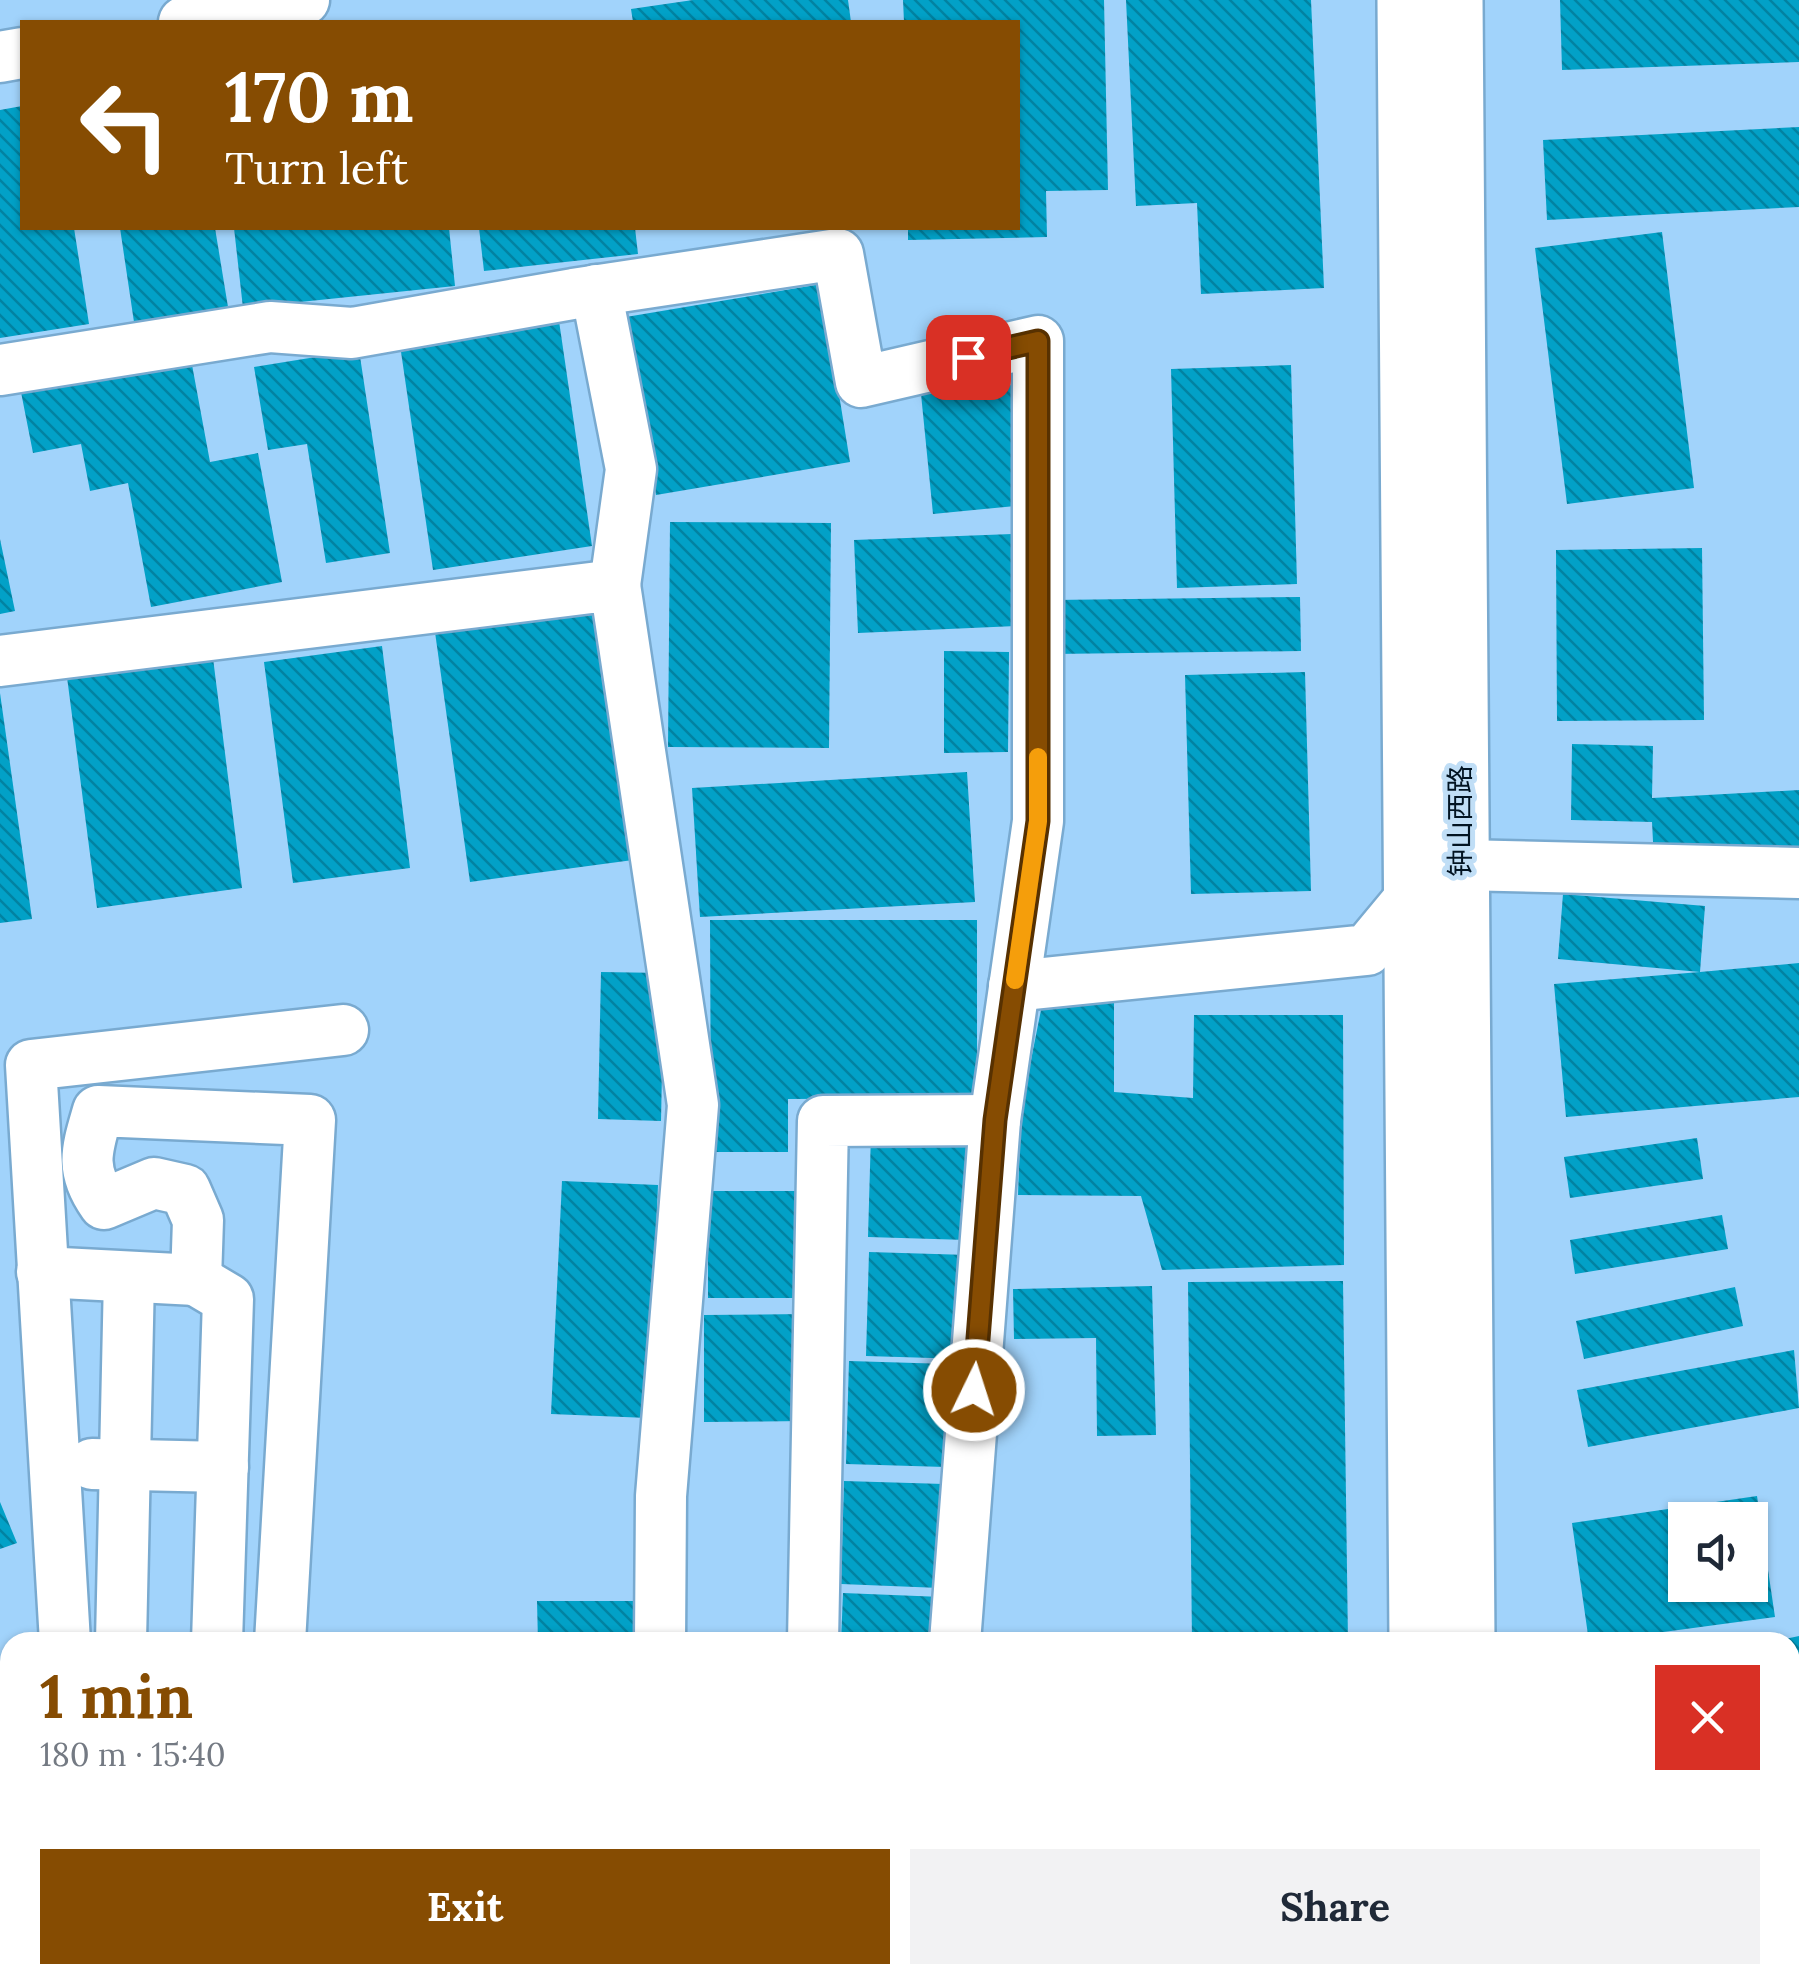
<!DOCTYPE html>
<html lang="en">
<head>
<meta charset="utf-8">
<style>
  body { margin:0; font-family:Lora,"Noto Sans SC",serif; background:#f2f2f3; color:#1f2937; height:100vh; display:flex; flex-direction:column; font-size:38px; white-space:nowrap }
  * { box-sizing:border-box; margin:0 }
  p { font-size:32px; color:#747a83 }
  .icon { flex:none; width:55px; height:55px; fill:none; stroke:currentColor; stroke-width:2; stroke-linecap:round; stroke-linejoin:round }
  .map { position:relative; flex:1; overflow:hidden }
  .side { position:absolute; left:0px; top:1632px; width:1800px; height:352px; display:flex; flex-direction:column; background:#fff; border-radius:30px 30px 0 0; box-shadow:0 2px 8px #0004 }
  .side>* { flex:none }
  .banner { position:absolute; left:20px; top:20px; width:1000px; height:210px; border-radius:0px; box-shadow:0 2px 8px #0004; background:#864c02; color:#fff; overflow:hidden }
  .controls { position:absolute; left:1668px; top:1502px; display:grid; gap:20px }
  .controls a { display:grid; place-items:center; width:100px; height:100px; border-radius:0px; background:#fff; box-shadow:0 2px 8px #0004; font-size:50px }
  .pin { position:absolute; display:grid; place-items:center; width:85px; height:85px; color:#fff; margin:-42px; border-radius:20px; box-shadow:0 5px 15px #0006 }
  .me { position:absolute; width:110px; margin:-55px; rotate:4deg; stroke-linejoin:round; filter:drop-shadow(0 0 8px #0008) }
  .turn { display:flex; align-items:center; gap:35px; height:210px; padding:0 40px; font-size:45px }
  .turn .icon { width:130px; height:130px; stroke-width:2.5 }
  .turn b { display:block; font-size:70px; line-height:85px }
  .round { display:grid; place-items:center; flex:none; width:105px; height:105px; border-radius:0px; background:#f2f2f3 }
  .headline { display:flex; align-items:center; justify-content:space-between; height:170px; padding:0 40px }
  h1 { font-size:60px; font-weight:700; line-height:75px; color:#864c02 }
  .button { display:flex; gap:20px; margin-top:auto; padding:20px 40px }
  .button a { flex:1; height:115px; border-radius:0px; background:#864c02; color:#fff; font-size:40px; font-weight:700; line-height:115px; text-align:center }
  .button a+a { background:#f2f2f3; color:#1f2937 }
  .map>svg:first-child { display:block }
  .building { fill:url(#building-back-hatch); fill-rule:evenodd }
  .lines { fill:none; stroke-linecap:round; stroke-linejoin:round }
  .minor-casing { stroke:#79aad0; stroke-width:55 }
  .major-casing { stroke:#79aad0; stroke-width:60 }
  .minor { stroke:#fff; stroke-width:50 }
  .major { stroke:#fff; stroke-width:55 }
  .route-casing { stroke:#573101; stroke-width:25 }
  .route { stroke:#864c02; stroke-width:18 }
  .slow { stroke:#f59e0b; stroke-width:18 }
  .labels { text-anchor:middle; stroke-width:10; stroke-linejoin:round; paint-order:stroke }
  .street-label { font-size:28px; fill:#021422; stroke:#c0def6 }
</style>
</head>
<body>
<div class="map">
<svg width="1799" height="1984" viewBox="0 0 1799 1984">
  <defs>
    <pattern id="building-back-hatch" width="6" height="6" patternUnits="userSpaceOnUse" patternTransform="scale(2.5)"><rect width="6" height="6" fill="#02a1c7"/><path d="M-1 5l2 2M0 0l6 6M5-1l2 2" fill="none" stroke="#0282a1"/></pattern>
  </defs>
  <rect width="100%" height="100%" fill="#a1d3fb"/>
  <!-- building -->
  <g class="building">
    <path d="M693 0H848L851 22H633L631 9Z"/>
    <path d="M903 0H1104L1108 190 1046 191 1047 237 908 240V228H1018V22H904Z"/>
    <path d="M1126 0H1311L1324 288 1201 294 1197 203 1136 206Z"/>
    <path d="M1560 0H1799V62L1562 70Z"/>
    <path d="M22 106V228H74L89 324 0 338V110Z"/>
    <path d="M1799 127V207L1547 220 1543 140Z"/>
    <path d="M120 228H215L228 307 134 322Z"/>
    <path d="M234 228H449L455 286 243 308Z"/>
    <path d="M479 228H635L638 254 484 271Z"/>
    <path d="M1662 232 1694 488 1567 504 1535 248Z"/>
    <path d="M821 284 850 462 656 495 626 317Z"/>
    <path d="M559 321 592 546 433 570 400 345Z"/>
    <path d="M359 350 390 553 326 563 307 444 268 450 254 367Z"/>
    <path d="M190 354 210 462 258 453 282 582 151 607 128 483 90 491 81 444 33 453 20 387Z"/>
    <path d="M1291 365 1297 584 1177 588 1171 369Z"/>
    <path d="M1013 385 1025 505 933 514 921 394Z"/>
    <path d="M670 522 831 523 829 748 668 747Z"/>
    <path d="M1012 534 1016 626 858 633 854 540Z"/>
    <path d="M0 539 15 611 0 614Z"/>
    <path d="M1702 548 1704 720 1557 721 1556 550Z"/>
    <path d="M1300 597 1301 651 1053 654V600Z"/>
    <path d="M597 603 633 860 470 882 434 625Z"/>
    <path d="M382 646 410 868 293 883 264 662Z"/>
    <path d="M944 651 1009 652 1008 752 944 753Z"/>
    <path d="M213 658 242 888 97 908 67 677Z"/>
    <path d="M1305 672 1311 891 1191 894 1185 675Z"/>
    <path d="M0 693 32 919 0 923Z"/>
    <path d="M1572 744 1653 746 1652 798 1799 790V854L1654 861 1652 822 1571 820Z"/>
    <path d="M967 772 975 902 700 917 692 788Z"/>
    <path d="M1563 894 1705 906 1700 972 1799 963V1097L1566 1117 1554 984 1700 972 1558 959Z"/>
    <path d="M710 920H977V1098L788 1099V1152H711Z"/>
    <path d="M601 972 664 973 661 1121 598 1119Z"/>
    <path d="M1114 997V1092L1193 1098 1194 1015H1343L1344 1265 1162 1270 1141 1196 1018 1195 1021 1110 1043 1000Z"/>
    <path d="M871 1133 971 1136 967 1240 868 1237Z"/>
    <path d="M1697 1138 1703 1179 1570 1198 1564 1157Z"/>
    <path d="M562 1181 658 1185 648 1418 551 1414Z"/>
    <rect x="708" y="1191" width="101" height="107"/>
    <path d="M1722 1215 1728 1249 1575 1274 1570 1240Z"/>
    <path d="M869 1252 968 1255 965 1359 866 1356Z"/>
    <path d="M1343 1281 1348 1642H1192L1188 1282Z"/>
    <path d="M1152 1286 1156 1435 1097 1436 1096 1338 1014 1339 1013 1289Z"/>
    <path d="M1735 1287 1743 1326 1584 1359 1576 1321Z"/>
    <path d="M805 1314V1421L704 1422V1315Z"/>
    <path d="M1794 1350 1799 1408 1588 1447 1577 1390Z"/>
    <path d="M849 1361 948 1364 945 1467 846 1464Z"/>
    <path d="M844 1481 944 1484 940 1588 841 1584Z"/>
    <path d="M1757 1496 1775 1617 1589 1642 1572 1523ZM1685 1520H1750V1585H1685Z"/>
    <path d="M0 1502 17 1543 0 1549Z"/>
    <path d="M843 1593 942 1597 941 1642H841Z"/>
    <path d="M537 1601H639V1642H538Z"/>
    <path d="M1799 1636V1680L1790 1682V1642L1776 1641Z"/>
    <path d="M1799 1728V1783L1790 1784V1729Z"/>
    <path d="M1799 1864V1933H1797L1790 1900V1866Z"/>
    <rect x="676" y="1975" width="100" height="9"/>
    <path d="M825 1975H925L924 1984H825Z"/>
    <rect x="992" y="1975" width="103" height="9"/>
    <path d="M1768 1975H1779L1780 1984H1723Z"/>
  </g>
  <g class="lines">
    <!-- minor casing -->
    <g class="minor-casing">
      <g id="minor">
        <path d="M184 22 304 0"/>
        <path d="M0 57 22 53"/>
        <path d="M596 290 631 469 615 585"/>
        <path d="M0 370 270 327 352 333 573 294 838 254 861 382 1038 341V821L995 1120 955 1642"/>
        <path d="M0 661 615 585 693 1105 661 1496 660 1642"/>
        <path d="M1460 865 1799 873"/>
        <path d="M1014 986 1367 950 1411 897"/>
        <path d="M42 1272 196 1280 198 1220 185 1190 154 1183 104 1204C79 1169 87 1149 98 1111L310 1120 280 1642"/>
        <path d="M196 1280 228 1299 217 1642"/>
        <path d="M92 1464 223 1467"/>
        <path d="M65 1642 31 1065 343 1030"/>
        <path d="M121 1642 129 1277"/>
        <path d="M813 1642 823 1121 995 1120"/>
        <path d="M0 1693 10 1723"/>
        <path d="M8 1984 7 1891 10 1881"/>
        <path d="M795 1984V1975"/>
        <path d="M947 1984V1975"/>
      </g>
    </g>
    <!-- major casing -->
    <g class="major-casing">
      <g id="major">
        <path d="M1405 0 1417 1642"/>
        <path d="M1455 0 1467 1642"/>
        <path d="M1417 1984V1975"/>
        <path d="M1467 1984V1975"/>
      </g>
    </g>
    <!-- minor -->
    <use href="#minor" class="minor"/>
    <!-- major -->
    <use href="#major" class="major"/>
  </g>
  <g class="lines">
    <!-- route casing -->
    <g class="route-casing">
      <path id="route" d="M968 357 1038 341V821L995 1120 974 1390"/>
    </g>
    <!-- route -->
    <use href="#route" class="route"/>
    <!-- slow -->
    <path class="slow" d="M1015 980 1038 821V757"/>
  </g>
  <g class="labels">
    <!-- street labels -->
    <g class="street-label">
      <text transform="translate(1460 821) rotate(-90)" y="10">钟山西路</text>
    </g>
  </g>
</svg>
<div class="controls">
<a><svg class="icon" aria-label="sound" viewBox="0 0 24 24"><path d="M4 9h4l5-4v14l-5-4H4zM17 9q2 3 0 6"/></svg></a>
</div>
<div class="pin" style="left:968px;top:357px;background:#d93025"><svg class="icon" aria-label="arrive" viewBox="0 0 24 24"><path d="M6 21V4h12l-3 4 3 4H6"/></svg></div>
<svg class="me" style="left:974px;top:1390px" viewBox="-20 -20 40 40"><circle r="17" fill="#864c02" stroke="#fff" stroke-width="3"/><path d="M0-11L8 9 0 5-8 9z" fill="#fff"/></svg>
<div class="banner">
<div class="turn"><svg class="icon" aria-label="left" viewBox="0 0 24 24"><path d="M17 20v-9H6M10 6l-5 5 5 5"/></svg><div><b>170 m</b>Turn left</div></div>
</div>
<section class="side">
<div class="headline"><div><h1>1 min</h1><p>180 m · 15:40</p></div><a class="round" style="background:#d93025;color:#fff"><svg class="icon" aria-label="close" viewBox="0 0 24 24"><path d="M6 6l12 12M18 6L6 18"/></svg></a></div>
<div class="button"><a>Exit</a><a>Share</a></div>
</section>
</div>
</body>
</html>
